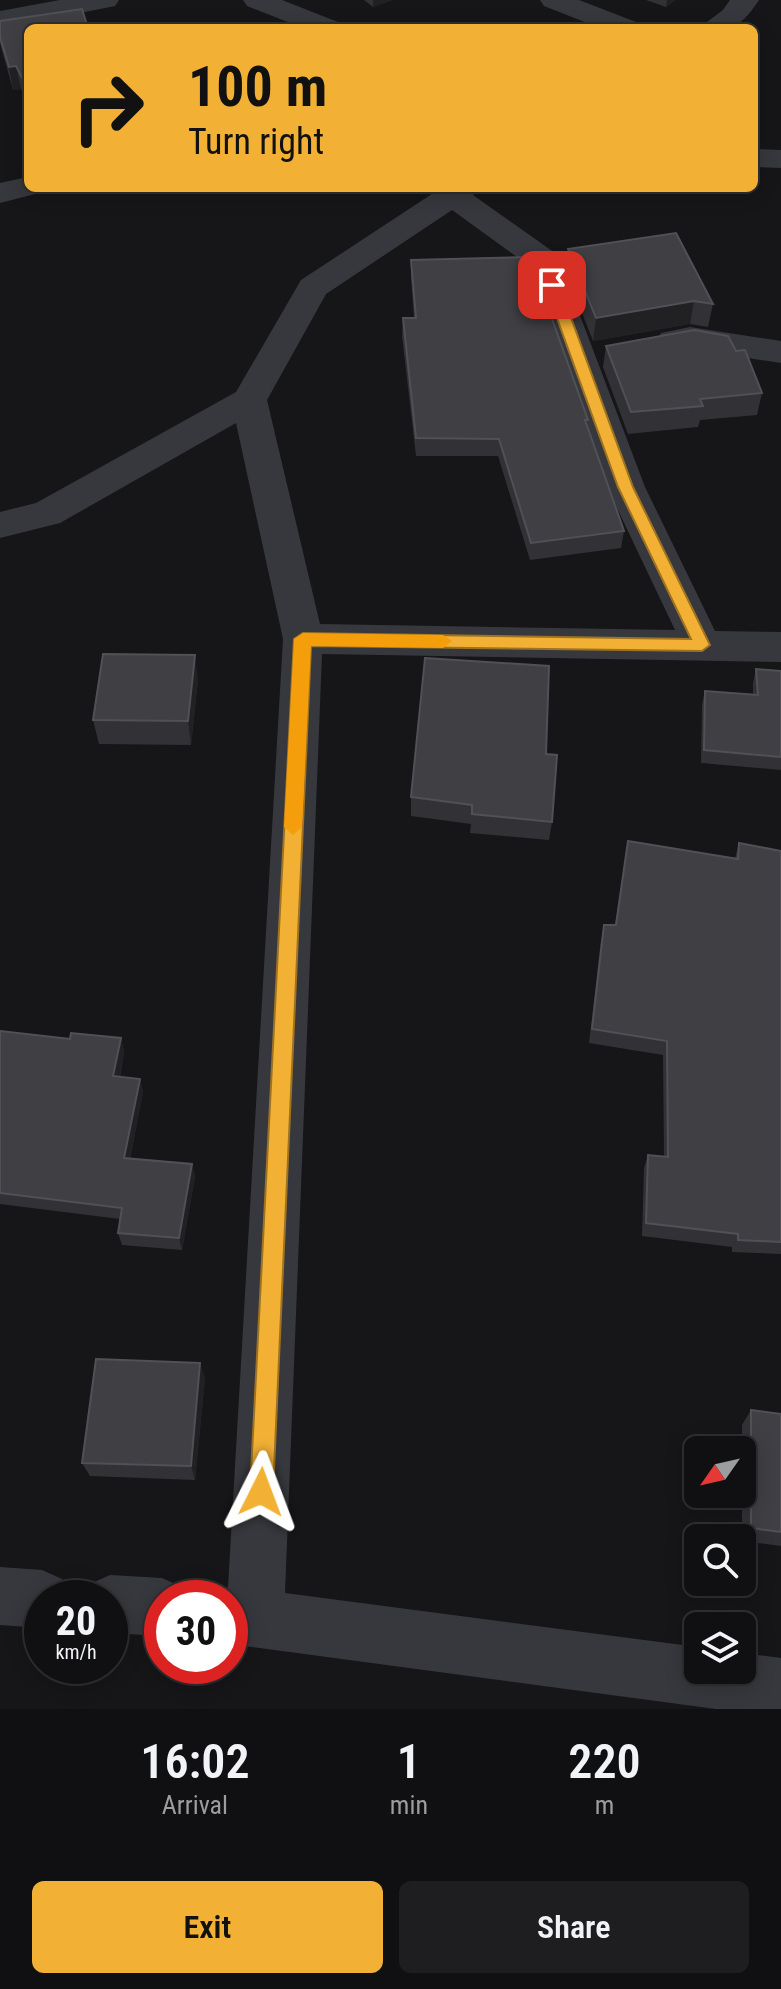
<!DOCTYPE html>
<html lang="en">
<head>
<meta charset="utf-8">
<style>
  body { margin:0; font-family:"Roboto Condensed",sans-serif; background:#1e1e20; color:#f1f3f6; height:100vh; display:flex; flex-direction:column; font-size:30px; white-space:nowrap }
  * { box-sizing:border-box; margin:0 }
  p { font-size:26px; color:#9c9d9f }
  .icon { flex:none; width:44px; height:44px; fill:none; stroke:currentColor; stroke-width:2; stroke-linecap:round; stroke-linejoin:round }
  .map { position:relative; height:1709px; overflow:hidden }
  .sheet { display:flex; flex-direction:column; background:#101012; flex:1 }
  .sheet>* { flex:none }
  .hud { position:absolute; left:24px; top:24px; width:734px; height:168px; border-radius:12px; box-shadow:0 4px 20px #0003,0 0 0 2px #303032; background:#f2b134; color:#111; overflow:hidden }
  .needle { width:52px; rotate:236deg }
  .controls { position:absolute; left:684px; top:1436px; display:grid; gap:16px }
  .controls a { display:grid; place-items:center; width:72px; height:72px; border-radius:12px; background:#101012; box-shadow:0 4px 20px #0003,0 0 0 2px #303032; font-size:40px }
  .speed { position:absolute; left:24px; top:1580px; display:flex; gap:16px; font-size:40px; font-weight:700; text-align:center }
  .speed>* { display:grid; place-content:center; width:104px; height:104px; border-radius:50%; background:#101012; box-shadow:0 4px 20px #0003,0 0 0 2px #303032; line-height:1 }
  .speed small { font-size:20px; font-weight:400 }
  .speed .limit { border:12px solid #d22; background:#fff; color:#111 }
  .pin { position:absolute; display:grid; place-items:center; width:68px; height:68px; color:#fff; margin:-34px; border-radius:16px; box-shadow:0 4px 12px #0006 }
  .me { position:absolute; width:88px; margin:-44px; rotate:3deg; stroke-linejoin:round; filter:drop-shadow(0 0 6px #0008) }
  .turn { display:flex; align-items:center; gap:28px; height:168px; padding:0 32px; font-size:36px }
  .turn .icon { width:104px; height:104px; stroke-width:2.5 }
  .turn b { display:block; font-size:56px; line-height:68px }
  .eta { display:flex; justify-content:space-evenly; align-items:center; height:136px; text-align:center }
  .eta b { font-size:48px; font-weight:600; line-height:56px }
  .cta { display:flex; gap:16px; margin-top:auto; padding:16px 32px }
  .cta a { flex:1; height:92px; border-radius:12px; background:#f2b134; color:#111; font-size:32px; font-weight:600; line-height:92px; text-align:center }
  .cta a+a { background:#1e1e20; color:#f1f3f6 }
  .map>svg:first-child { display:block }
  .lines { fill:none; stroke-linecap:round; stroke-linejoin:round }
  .street { fill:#37383d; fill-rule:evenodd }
  .wall { fill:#323236 }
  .shaded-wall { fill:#212124 }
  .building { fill:#3f3f44; stroke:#4f5156; stroke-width:2 }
  .route { fill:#f2b134; stroke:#9d7322; stroke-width:2 }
  .slow { fill:#f59e0b }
</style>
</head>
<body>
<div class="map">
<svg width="781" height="1709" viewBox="0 0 781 1709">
  <rect width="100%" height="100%" fill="#161618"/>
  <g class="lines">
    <!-- street -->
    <g class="street">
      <path d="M60 0H119L115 6 0 29V11Z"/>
      <path d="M243 0H282L338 22 342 28H303L247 6Z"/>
      <path d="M540 0H579L636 22 640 28H600L544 6Z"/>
      <path d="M730 0H759C739 30 733 28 699 28L723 10Z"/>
      <path d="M754 149 781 150V168L754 167Z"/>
      <path d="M28 177V188H42L39 193 0 203V183Z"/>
      <path d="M441 188H479L473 195 555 253 559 260 645 487 715 631 781 632V662L322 654 285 1593 698 1647V1670H742V1653L781 1658V1709H716L230 1644V1598H208L228 1587 283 639 236 423 60 523 0 538V512L36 503 236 392 301 280ZM452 210 528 265 607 487 675 630 320 624 267 400 326 294Z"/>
      <path d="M690 327 781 341V363L690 349 673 352 661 349 656 341 661 333Z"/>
      <path d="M0 1567 42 1570 62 1579 70 1598H42V1628L0 1625Z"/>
      <path d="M110 1575 162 1578 182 1587 187 1598H162V1636L110 1633V1598H84L90 1584Z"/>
    </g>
  </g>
  <!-- wall -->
  <g class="wall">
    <path d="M364 0H392L373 7Z"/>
    <path d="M646 0H675L666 7Z"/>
    <path d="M0 21 28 28V104L21 89 13 90 0 43Z"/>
    <path d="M568 249 713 304 708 327 690 324 593 341 566 272Z"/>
    <path d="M411 260 588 420 587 428 624 531 621 548 530 560 498 456H416L402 336 403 318H414L411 277Z"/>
    <path d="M606 346 736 351 762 393 757 415 700 420 698 427 628 434 603 367Z"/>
    <path d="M756 669 781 671V770L701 763 702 704 705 691 753 694V683Z"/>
    <path d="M198 680 191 745 99 744 93 720Z"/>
    <path d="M546 754 552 822 549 840 470 833 471 824 411 816V797Z"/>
    <path d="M628 841 735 858 739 843 781 851V1254L732 1252V1247L642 1236 644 1168 648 1155 664 1156 663 1055 589 1043 601 940 604 925H615Z"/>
    <path d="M0 1031 70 1039 121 1038 124 1052 120 1077 140 1079 143 1092 130 1159 192 1164 195 1177 182 1250 122 1245 118 1233 120 1219 0 1204Z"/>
    <path d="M205 1378 195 1480 90 1476 82 1463Z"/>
    <path d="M751 1410 781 1414V1546L742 1541V1425Z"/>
  </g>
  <!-- shaded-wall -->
  <g class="shaded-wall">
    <path d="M373 0H392L373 7Z"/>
    <path d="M667 0H675L666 7Z"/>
    <path d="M16 66 21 89 13 90 9 67Z"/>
    <path d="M694 301 690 324 593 341 596 318Z"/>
    <path d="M195 655 198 680 191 745 188 721Z"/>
    <path d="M121 1038 124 1052 117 1090 113 1076Z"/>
    <path d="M140 1079 143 1092 128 1171 124 1158Z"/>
    <path d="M192 1164 195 1177 182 1250 179 1238Z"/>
    <path d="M200 1363 205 1378 195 1480 191 1466Z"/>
  </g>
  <!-- building -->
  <g class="building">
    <path d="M82 9 88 28H28V84L26 85 16 66 9 67 0 37V21Z"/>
    <path d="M676 233 713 304 694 301 596 318 568 249Z"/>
    <path d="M530 257 588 420H585L624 531 531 543 499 439 416 438 403 318H416L411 260Z"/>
    <path d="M694 330 728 336 736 351 745 350 762 393 700 399 703 406 631 412 606 346Z"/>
    <path d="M103 654 195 655 188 721 93 720Z"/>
    <path d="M425 658 549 666 546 754 557 755 552 822 472 814V805L411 797Z"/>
    <path d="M756 669 781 671V757L704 750 705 691 758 695Z"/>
    <path d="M628 841 738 859 739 843 781 851V1242L738 1240V1234L646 1223 648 1155 668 1157 667 1041 592 1029 604 925H616Z"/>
    <path d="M0 1031 70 1039 71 1033 121 1038 113 1076 140 1079 124 1158 192 1164 179 1238 118 1233 122 1208 0 1193Z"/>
    <path d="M96 1359 200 1363 191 1466 82 1463Z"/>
    <path d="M751 1410 781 1414V1532L751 1528Z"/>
  </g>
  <!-- route -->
  <path class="route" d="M552 280 559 285 633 487 710 645 702 651 311 646 273 1492 270 1501 261 1504 253 1501 250 1492 294 639 303 633 691 639 618 487 545 285Z"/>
  <!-- slow -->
  <path class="slow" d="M303 633 443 635 452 641 443 648 311 646 302 827 293 835 284 827 294 639Z"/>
</svg>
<div class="controls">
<a><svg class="needle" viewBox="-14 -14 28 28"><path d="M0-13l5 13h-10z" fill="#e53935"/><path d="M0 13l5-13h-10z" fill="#9c9d9f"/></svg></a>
<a><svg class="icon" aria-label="search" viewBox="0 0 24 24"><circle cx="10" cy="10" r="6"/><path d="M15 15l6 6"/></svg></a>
<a><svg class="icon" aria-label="layers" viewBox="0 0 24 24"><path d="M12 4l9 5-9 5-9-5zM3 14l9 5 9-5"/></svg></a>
</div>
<div class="speed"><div>20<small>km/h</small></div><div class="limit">30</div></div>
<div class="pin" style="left:552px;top:285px;background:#d93025"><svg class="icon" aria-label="arrive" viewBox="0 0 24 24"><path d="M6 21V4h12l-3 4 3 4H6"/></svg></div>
<svg class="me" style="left:261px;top:1492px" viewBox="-20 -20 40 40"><path d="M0-17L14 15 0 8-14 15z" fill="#f2b134" stroke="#fff" stroke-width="4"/></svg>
<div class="hud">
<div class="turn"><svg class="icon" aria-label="right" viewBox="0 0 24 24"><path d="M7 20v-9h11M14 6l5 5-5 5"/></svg><div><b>100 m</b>Turn right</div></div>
</div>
</div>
<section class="sheet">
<div class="eta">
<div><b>16:02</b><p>Arrival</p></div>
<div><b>1</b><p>min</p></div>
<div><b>220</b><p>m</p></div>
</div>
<div class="cta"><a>Exit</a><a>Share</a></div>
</section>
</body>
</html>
